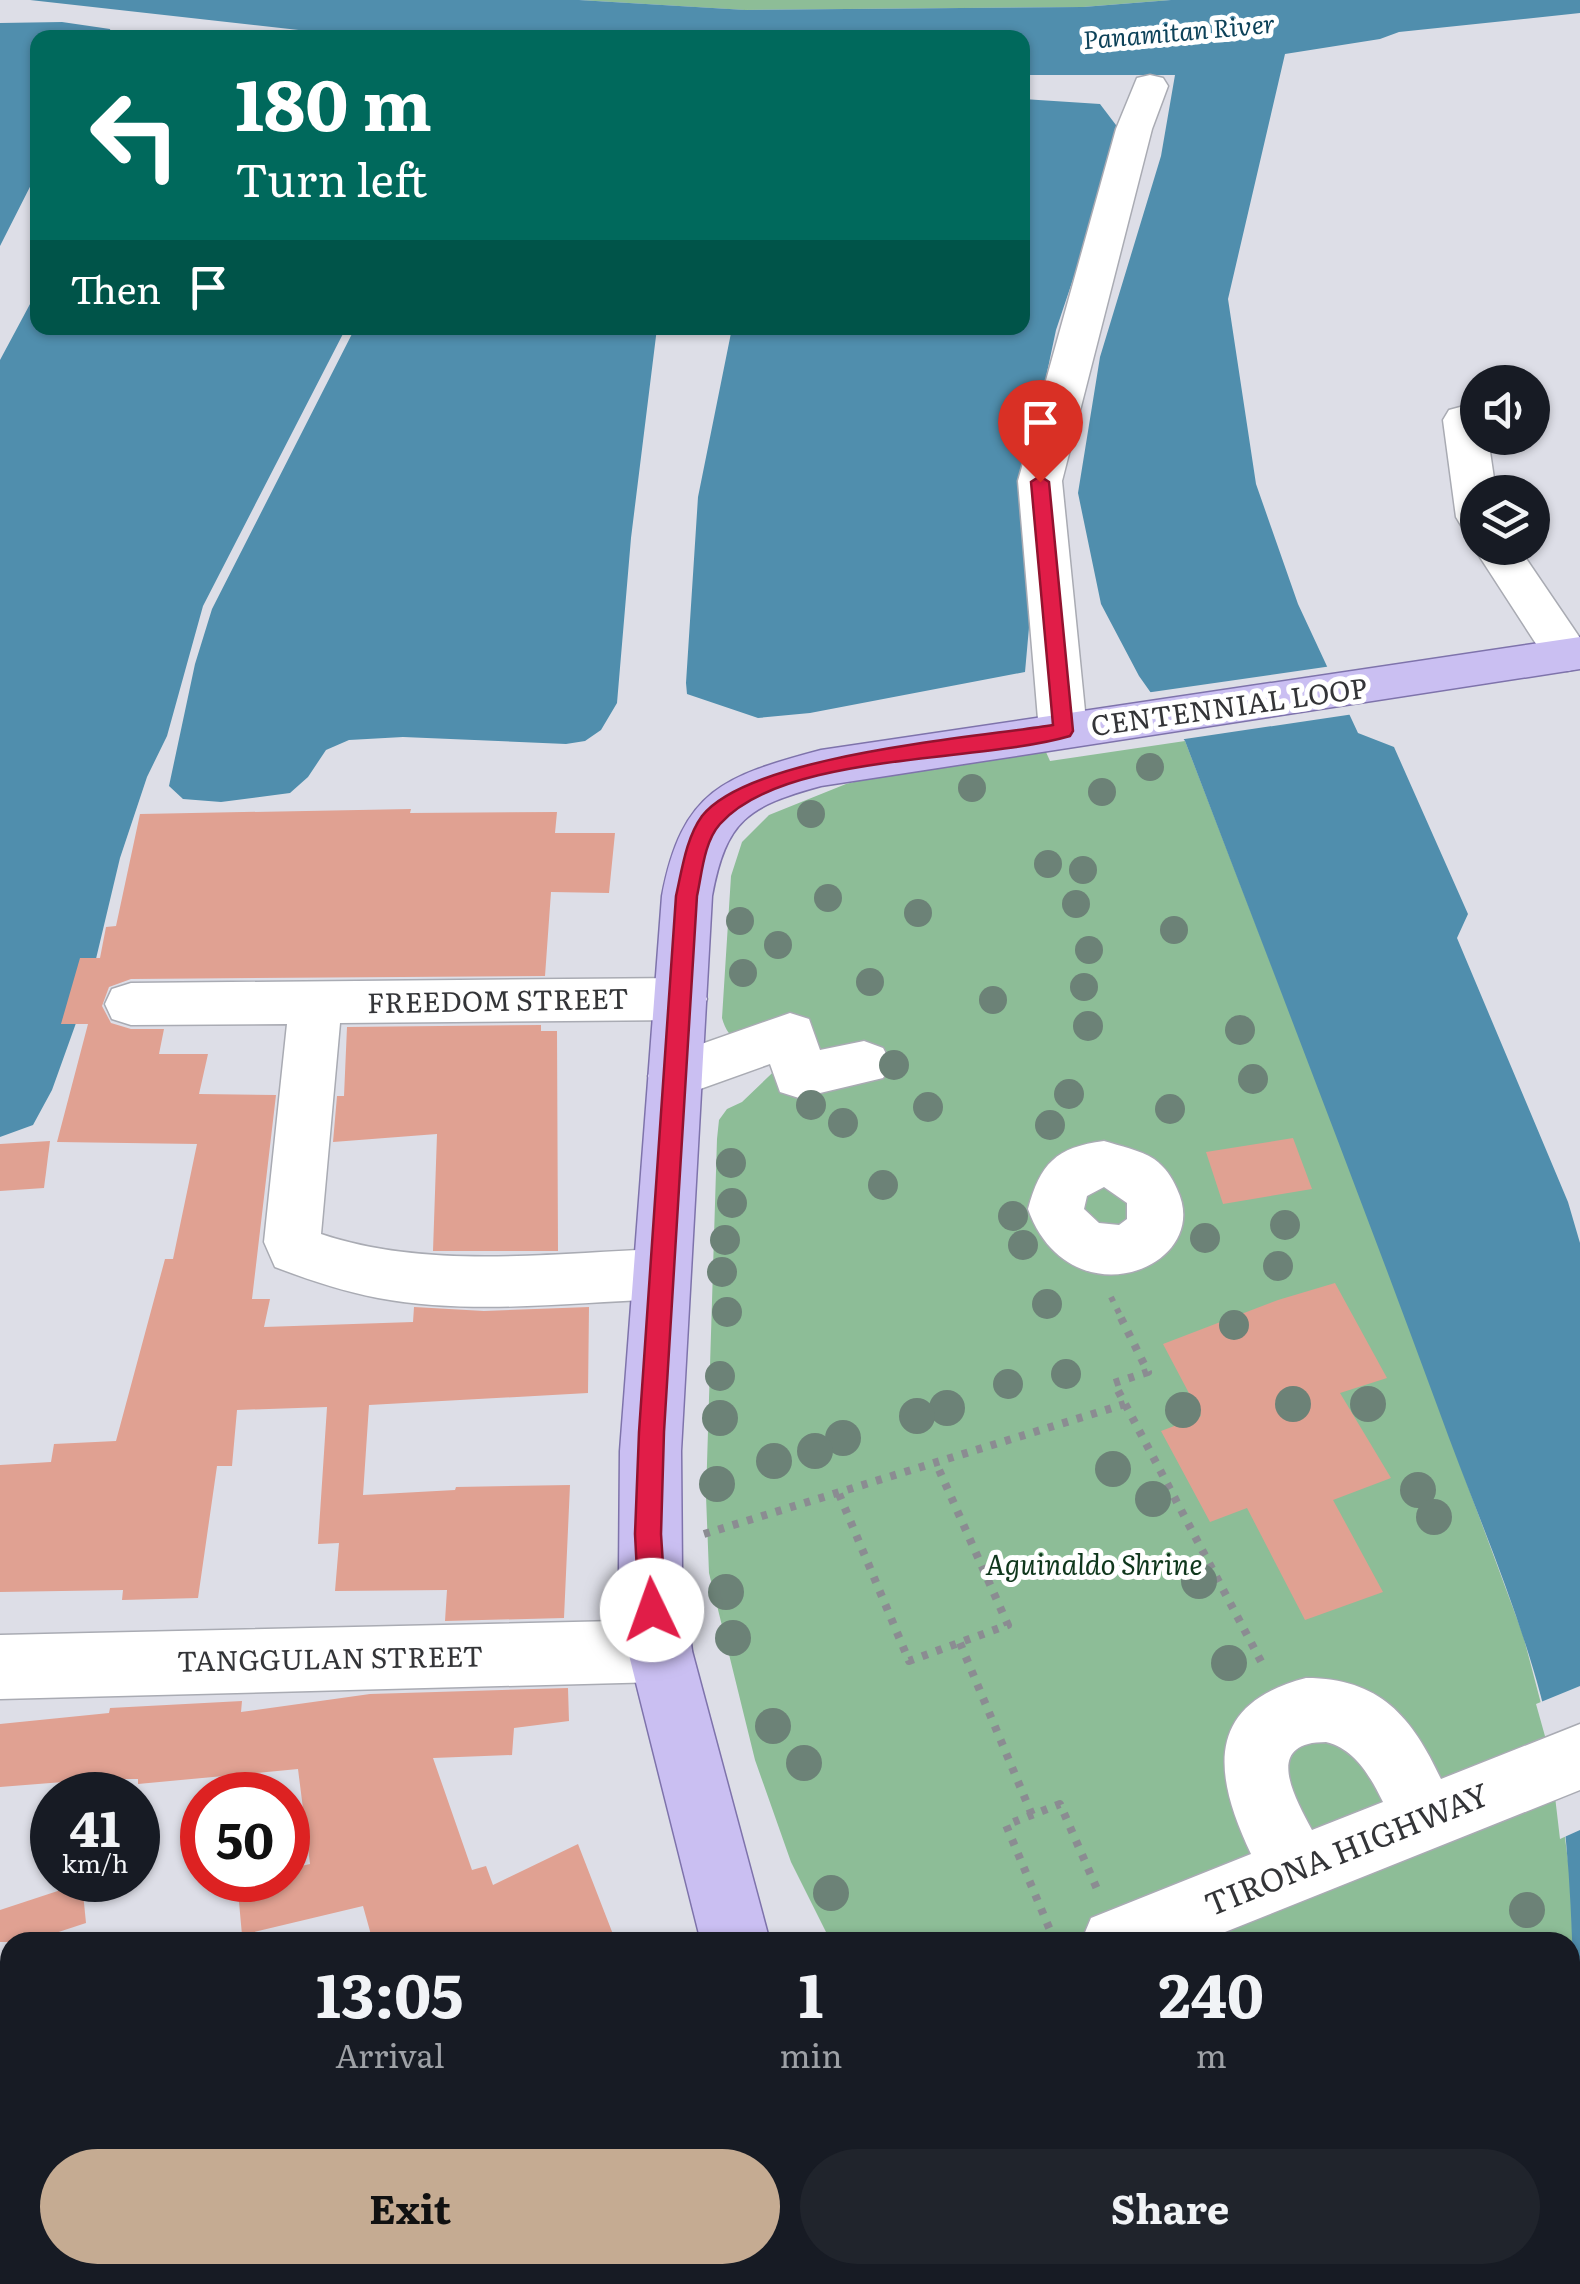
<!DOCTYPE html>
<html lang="en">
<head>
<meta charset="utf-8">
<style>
  body { margin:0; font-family:Literata,serif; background:#20242c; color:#f1f3f6; height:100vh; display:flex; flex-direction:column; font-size:38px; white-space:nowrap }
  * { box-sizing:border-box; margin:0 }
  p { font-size:32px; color:#9ea1a6 }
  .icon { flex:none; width:55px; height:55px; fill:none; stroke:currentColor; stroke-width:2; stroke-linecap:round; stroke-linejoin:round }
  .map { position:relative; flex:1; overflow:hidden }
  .drawer { position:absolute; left:0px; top:1932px; width:1580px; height:352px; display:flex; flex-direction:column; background:#171b24; border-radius:30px 30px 0 0; box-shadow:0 2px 8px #0004 }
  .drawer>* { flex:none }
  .top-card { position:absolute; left:30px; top:30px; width:1000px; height:305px; border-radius:20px; box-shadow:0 2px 8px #0004; background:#00695c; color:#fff; overflow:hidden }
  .buttons { position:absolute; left:1460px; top:365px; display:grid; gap:20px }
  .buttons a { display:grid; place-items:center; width:90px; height:90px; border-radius:50%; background:#171b24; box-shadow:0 2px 8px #0004; font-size:50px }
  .speed { position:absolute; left:30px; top:1772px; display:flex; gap:20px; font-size:50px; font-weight:700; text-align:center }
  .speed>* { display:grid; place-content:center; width:130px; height:130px; border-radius:50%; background:#171b24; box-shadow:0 2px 8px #0004; line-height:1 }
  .speed small { font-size:25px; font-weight:400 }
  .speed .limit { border:15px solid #d22; background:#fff; color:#111 }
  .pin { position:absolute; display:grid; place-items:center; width:85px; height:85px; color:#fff; margin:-102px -42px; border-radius:50% 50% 50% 0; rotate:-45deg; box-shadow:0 0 10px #0007 }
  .pin .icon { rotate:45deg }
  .me { position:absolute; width:110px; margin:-55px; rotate:357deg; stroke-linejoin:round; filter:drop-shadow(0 0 8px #0008) }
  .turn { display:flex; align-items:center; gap:35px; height:210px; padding:0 40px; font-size:45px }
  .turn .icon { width:130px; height:130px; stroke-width:2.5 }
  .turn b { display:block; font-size:70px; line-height:85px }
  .then { display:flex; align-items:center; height:95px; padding:0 40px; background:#0003; gap:20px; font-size:38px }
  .eta { display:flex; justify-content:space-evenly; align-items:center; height:170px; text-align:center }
  .eta b { font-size:60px; font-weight:700; line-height:70px }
  .action { display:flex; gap:20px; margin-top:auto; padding:20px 40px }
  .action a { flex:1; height:115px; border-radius:60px; background:#c5ab92; color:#111; font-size:40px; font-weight:700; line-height:115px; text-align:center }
  .action a+a { background:#20242c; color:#f1f3f6 }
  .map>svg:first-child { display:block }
  .green { fill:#8dbd97 }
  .water { fill:#508ead }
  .pier { fill:#dddee7 }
  .building { fill:#e0a192 }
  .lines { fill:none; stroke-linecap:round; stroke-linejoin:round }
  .minor-casing { stroke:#a9abb3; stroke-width:3 }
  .major-casing { stroke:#7e73ab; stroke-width:3 }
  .path-far1 { stroke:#8b8c92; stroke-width:6; stroke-dasharray:5 8; stroke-linecap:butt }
  .path { stroke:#8b8c92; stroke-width:8; stroke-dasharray:6 9; stroke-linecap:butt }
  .minor { fill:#fff; fill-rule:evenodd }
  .major { fill:#cabff2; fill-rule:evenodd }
  .tree { fill:#6c8277 }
  .route { fill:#e11d48; stroke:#92132f; stroke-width:2.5 }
  .labels { text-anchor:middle; stroke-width:10; stroke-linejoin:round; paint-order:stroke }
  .far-water-label { font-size:25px; font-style:italic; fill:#0d4259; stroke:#fff }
  .street-label { font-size:28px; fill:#343538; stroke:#fff }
  .park-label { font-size:28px; font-style:italic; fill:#0f371c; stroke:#fff }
  .near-street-label { font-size:32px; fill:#343538; stroke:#fff }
</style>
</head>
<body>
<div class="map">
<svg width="1580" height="2284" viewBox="0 0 1580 2284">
  <rect width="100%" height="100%" fill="#dddee7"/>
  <!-- green -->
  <g class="green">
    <path d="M579 0H1171L1083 7 745 10Z"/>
    <path d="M1185 741 1359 1192 1523 1635 1554 1753 1571 1884 1580 2284H564L562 2275H1570V1942H831L791 1862 755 1760 709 1573 706 1496 717 1139 719 1120 727 1109 742 1102 790 1056C760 1051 731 1051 722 1018L731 876 742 842 769 815 846 784 886 774 1046 752 1050 761Z"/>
  </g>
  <!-- water -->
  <g class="water">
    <path d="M30 0H579L746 10 1083 7 1171 0H1580V13L1399 32 1380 39 1285 54 1228 299 1256 484 1298 604 1358 733 1394 747 1468 914 1457 938 1568 1202 1580 1243V2184C1570 2041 1580 1894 1554 1753 1531 1634 1479 1522 1438 1408 1356 1185 1270 964 1185 741L1139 676 1101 604 1078 493 1100 357 1161 156 1175 75H1023L1022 38H370Z"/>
    <path d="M62 22 110 29 112 37 38 38 37 173 0 246V23Z"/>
    <path d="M1023 99 1100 104 1119 129 1112 163 1056 330 1038 415 1032 594 1025 672 810 713 758 718 687 694 686 683 698 497 732 328H1022Z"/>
    <path d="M37 291 38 328H346L203 606 167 736 147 777 120 858 90 984 52 1090 33 1125 0 1137V360Z"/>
    <path d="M355 328H657L631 538 617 703 601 730 585 741 566 744 403 737 349 740 326 750 308 777 290 793 221 802 183 799 169 786 195 664 212 609Z"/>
  </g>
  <!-- pier -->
  <g class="pier">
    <path d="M1332 666 1354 714 1178 740 1145 693Z"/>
    <path d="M1580 1686V1830L1560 1839 1550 1754 1536 1704Z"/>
  </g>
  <!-- building -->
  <g class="building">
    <path d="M411 809 410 813 557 812 555 833H615L609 893 551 892 545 976 131 979 109 987 102 1006 111 1023 131 1029H164L159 1054H208L199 1094 276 1095 252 1299H270L264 1327 413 1322 414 1307 484 1311 589 1307 588 1393 369 1405 363 1495 455 1490 456 1487 570 1485 564 1618 445 1621 447 1590 335 1591 339 1543 318 1544 327 1407 237 1410 232 1466H217L198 1598 122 1600 123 1590 0 1592V1465L51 1462 54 1444 116 1441 165 1259H173L197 1144 57 1142 88 1024H61L80 958H100L106 927 116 926 140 814Z"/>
    <path d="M541 1025V1031H557L558 1251H433L437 1134 333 1142 337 1096H344L347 1027Z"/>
    <path d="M1293 1138 1312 1189 1223 1204 1206 1152Z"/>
    <path d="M50 1141 44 1188 0 1191V1144Z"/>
    <path d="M1335 1283 1387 1378 1340 1393 1391 1478 1333 1500 1383 1592 1305 1620 1247 1508 1210 1522 1161 1431 1201 1416 1163 1344 1278 1300Z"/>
    <path d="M568 1688 569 1721 514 1728 512 1755 433 1758 472 1870 486 1866 493 1885 578 1844 616 1942H373L363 1906 242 1935 237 1880H288V1869L310 1864 298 1769 138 1784V1779H101L0 1787V1724L109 1713 110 1708 242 1701 241 1712 370 1694Z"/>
    <path d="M82 1883 86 1923 28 1942H0V1910Z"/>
  </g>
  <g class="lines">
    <!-- minor casing -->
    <g class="minor-casing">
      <g id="minor">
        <path d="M1150 75 1163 78 1168 86 1152 129 1062 481 1087 731 1080 743 1063 748 1046 743 1039 731 1018 481 1116 129 1137 78Z"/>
        <path d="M1464 406 1478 410V438H1488L1496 492H1478V532L1462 527 1456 517 1443 420 1449 410Z"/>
        <path d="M1478 542V548H1519L1580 638V668L1567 671 1551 667 1474 548Z"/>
        <path d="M681 978 700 984 707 999 700 1014 681 1020 340 1023 321 1234C428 1270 550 1253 661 1249L681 1256 690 1274 681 1292 661 1299C568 1303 470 1315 378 1298 342 1291 309 1280 275 1267L264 1242 287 1024 131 1025 112 1019 105 1004 112 989 131 983Z"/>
        <path d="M790 1013 809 1019 820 1050 864 1041 883 1048 891 1063 883 1078 799 1098 780 1092 770 1064 675 1098 656 1092 648 1076 656 1060Z"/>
        <path d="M1104 1141C1120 1146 1140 1150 1154 1159 1166 1168 1171 1176 1177 1189 1215 1268 1069 1324 1028 1209 1040 1164 1056 1147 1104 1141ZM1104 1187 1127 1203V1219L1119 1225 1099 1223 1084 1209 1087 1196Z"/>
        <path d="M660 1620 683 1629 692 1651 683 1673 660 1682 0 1699V1635Z"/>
        <path d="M1306 1678C1380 1678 1412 1717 1441 1779L1580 1724V1790L1200 1942H1081L1091 1918 1251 1854C1213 1774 1204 1704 1306 1678ZM1326 1742C1355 1749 1370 1776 1383 1802L1312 1830C1294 1796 1263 1742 1326 1742Z"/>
        <path d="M829 2275H905L909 2284H833Z"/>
      </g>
    </g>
    <!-- major casing -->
    <g class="major-casing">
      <g id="major">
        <path d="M1580 637V669L821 786C748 806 726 820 712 896L681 1451 682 1571 692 1651 770 1942H701L628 1651 619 1571 620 1451 662 896C682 790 724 776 821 750Z"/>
        <path d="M103 2275H202L198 2284H99Z"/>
      </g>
    </g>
    <!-- path-far1 -->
    <path class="path-far1" d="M1111 1297 1123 1321"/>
    <!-- path -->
    <g class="path">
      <path d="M1121 1318 1148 1372 1114 1383 1265 1669"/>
      <path d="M839 1494 909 1661 1008 1625 936 1463"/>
      <path d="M704 1534 1125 1404"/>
      <path d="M960 1643 1032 1815"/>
      <path d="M1055 1942 1006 1825 1060 1804 1097 1889"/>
    </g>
    <!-- minor -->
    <use href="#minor" class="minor"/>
    <!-- major -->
    <use href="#major" class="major"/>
  </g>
  <!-- trees -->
  <g class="tree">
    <circle cx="1150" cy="767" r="14"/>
    <circle cx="972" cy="788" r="14"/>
    <circle cx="1102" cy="792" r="14"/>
    <circle cx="811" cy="814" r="14"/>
    <circle cx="1048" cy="864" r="14"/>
    <circle cx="1083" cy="870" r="14"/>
    <circle cx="828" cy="898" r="14"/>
    <circle cx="1076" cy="904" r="14"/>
    <circle cx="918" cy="913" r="14"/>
    <circle cx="740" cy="921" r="14"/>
    <circle cx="1174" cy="930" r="14"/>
    <circle cx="778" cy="945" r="14"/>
    <circle cx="1089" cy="950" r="14"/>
    <circle cx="743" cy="973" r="14"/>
    <circle cx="870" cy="982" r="14"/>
    <circle cx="1084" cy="987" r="14"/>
    <circle cx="993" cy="1000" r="14"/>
    <circle cx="1088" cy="1026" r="15"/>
    <circle cx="1240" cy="1030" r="15"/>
    <circle cx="894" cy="1065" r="15"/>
    <circle cx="1253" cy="1079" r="15"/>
    <circle cx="1069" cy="1094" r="15"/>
    <circle cx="811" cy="1105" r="15"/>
    <circle cx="928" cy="1107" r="15"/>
    <circle cx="1170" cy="1109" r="15"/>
    <circle cx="843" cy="1123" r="15"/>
    <circle cx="1050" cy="1125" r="15"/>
    <circle cx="731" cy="1163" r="15"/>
    <circle cx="883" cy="1185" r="15"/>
    <circle cx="732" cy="1203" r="15"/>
    <circle cx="1013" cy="1216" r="15"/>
    <circle cx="1285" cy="1225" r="15"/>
    <circle cx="1205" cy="1238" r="15"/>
    <circle cx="725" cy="1240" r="15"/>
    <circle cx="1023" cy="1245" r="15"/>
    <circle cx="1278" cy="1266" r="15"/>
    <circle cx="722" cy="1272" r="15"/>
    <circle cx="1047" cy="1304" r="15"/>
    <circle cx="727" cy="1312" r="15"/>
    <circle cx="1234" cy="1325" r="15"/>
    <circle cx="1066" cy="1374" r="15"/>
    <circle cx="720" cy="1376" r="15"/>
    <circle cx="1008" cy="1384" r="15"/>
    <circle cx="1293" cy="1404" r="18"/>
    <circle cx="1368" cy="1404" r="18"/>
    <circle cx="947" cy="1408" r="18"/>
    <circle cx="1183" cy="1410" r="18"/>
    <circle cx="917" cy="1416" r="18"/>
    <circle cx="720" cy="1418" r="18"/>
    <circle cx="843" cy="1438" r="18"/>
    <circle cx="815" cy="1451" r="18"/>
    <circle cx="774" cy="1461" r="18"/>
    <circle cx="1113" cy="1469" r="18"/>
    <circle cx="717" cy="1484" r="18"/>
    <circle cx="1418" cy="1490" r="18"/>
    <circle cx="1153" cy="1499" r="18"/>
    <circle cx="1434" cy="1517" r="18"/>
    <circle cx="1199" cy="1581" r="18"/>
    <circle cx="726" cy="1592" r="18"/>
    <circle cx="733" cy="1638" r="18"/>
    <circle cx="1229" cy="1663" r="18"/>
    <circle cx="773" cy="1726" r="18"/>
    <circle cx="804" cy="1763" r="18"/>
    <circle cx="831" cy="1893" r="18"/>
    <circle cx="1527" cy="1910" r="18"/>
  </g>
  <!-- route -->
  <path class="route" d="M1040 476 1049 482 1073 731 1070 736C978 763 784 752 720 824 704 842 702 873 697 896L664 1432 661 1534 666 1610 662 1619 652 1623 643 1619 639 1610 635 1534 639 1432 676 896C682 870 686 838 702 816 750 755 973 738 1053 725L1031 482Z"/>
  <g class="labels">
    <!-- far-water labels -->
    <g class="far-water-label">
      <text transform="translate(1179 32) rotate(-5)" y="9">Panamitan River</text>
    </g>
    <!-- street labels -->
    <g class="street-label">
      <text transform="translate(1229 707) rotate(-8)" y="10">CENTENNIAL LOOP</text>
      <text transform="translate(498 1001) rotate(-1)" y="10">FREEDOM STREET</text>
      <text transform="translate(330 1659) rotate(-1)" y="10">TANGGULAN STREET</text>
    </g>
    <!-- park labels -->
    <g class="park-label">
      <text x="1094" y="1575">Aguinaldo Shrine</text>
    </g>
    <!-- near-street labels -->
    <g class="near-street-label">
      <text transform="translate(1347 1850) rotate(-22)" y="11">TIRONA HIGHWAY</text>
    </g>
  </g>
</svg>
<div class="buttons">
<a><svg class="icon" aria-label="sound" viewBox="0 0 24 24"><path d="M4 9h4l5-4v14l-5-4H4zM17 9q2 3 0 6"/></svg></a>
<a><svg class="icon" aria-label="layers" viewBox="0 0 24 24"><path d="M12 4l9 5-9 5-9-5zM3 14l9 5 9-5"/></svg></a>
</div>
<div class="speed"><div>41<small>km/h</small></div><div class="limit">50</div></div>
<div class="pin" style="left:1040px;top:482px;background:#d93025"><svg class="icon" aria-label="arrive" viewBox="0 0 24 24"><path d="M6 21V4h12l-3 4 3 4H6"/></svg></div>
<svg class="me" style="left:652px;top:1610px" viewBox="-20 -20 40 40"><circle r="19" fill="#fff"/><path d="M0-13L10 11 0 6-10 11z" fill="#e11d48"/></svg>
<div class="top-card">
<div class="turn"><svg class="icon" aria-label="left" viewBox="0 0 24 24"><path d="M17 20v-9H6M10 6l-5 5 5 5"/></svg><div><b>180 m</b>Turn left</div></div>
<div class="then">Then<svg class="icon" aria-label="arrive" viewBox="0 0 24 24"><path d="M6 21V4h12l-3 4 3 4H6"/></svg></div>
</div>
<section class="drawer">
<div class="eta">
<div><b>13:05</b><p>Arrival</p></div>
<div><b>1</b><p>min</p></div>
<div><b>240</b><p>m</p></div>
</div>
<div class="action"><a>Exit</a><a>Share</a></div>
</section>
</div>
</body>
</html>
